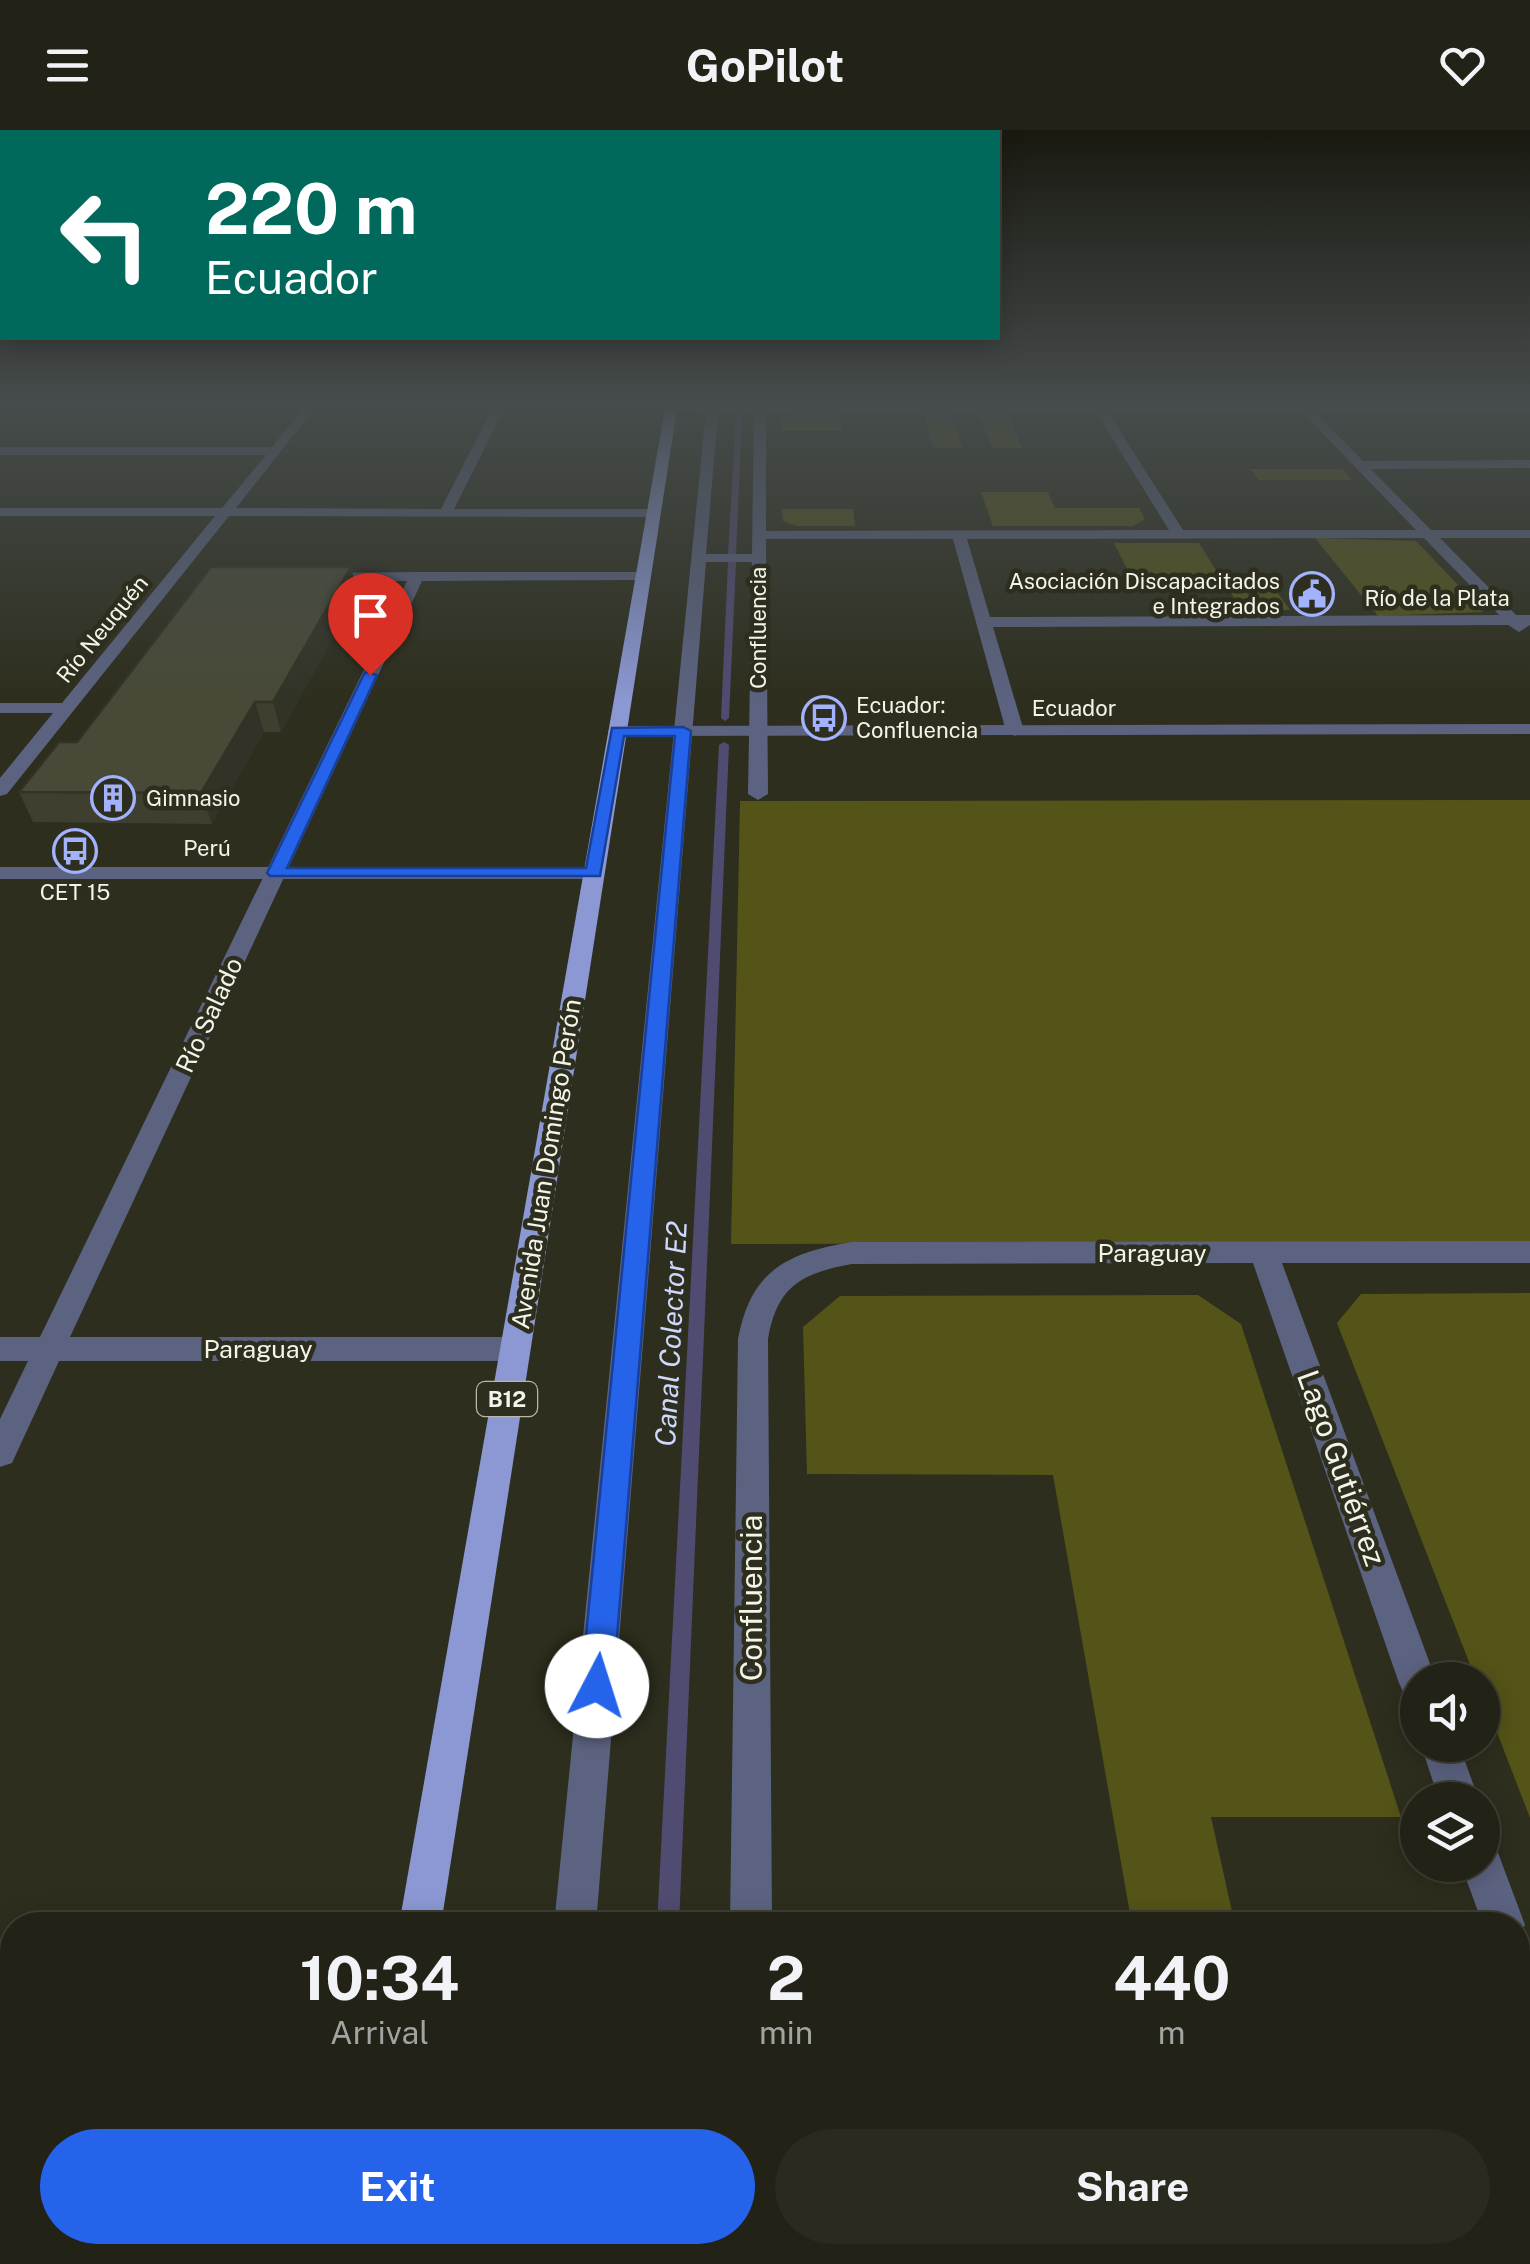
<!DOCTYPE html>
<html lang="en">
<head>
<meta charset="utf-8">
<style>
  body { margin:0; font-family:"Public Sans",sans-serif; background:#2a2a1f; color:#f1f3f6; height:100vh; display:flex; flex-direction:column; font-size:38px; white-space:nowrap }
  * { box-sizing:border-box; margin:0 }
  p { font-size:32px; color:#a2a4a1 }
  .icon { flex:none; width:55px; height:55px; fill:none; stroke:currentColor; stroke-width:2; stroke-linecap:round; stroke-linejoin:round }
  .map { position:relative; flex:1; overflow:hidden }
  .details { position:absolute; left:0px; top:1782px; width:1530px; height:352px; display:flex; flex-direction:column; background:#222216; border-radius:40px 40px 0 0; box-shadow:0 5px 25px #0003,0 0 0 2px #3f3f35 }
  .details>* { flex:none }
  .guide { position:absolute; left:0px; top:0px; width:1000px; height:210px; box-shadow:0 5px 25px #0003,0 0 0 2px #3f3f35; background:#00695c; color:#fff; overflow:hidden }
  .controls { position:absolute; left:1400px; top:1532px; display:grid; gap:20px }
  .controls a { display:grid; place-items:center; width:100px; height:100px; border-radius:50%; background:#222216; box-shadow:0 5px 25px #0003,0 0 0 2px #3f3f35; font-size:50px }
  .pin { position:absolute; display:grid; place-items:center; width:85px; height:85px; color:#fff; margin:-102px -42px; border-radius:50% 50% 50% 0; rotate:-45deg; box-shadow:0 0 10px #0007 }
  .pin .icon { rotate:45deg }
  .me { position:absolute; width:110px; margin:-55px; rotate:5deg; stroke-linejoin:round; filter:drop-shadow(0 0 8px #0008) }
  .turn { display:flex; align-items:center; gap:35px; height:210px; padding:0 40px; font-size:45px }
  .turn .icon { width:130px; height:130px; stroke-width:2.5 }
  .turn b { display:block; font-size:70px; line-height:85px }
  .eta { display:flex; justify-content:space-evenly; align-items:center; height:170px; text-align:center }
  .eta b { font-size:60px; font-weight:700; line-height:70px }
  .primary-button { display:flex; gap:20px; margin-top:auto; padding:20px 40px }
  .primary-button a { flex:1; height:115px; border-radius:60px; background:#2563eb; color:#fff; font-size:40px; font-weight:700; line-height:115px; text-align:center }
  .primary-button a+a { background:#2a2a1f; color:#f1f3f6 }
  header { display:flex; justify-content:space-between; align-items:center; height:130px; padding:0 40px; background:#222216; font-size:45px; font-weight:700 }
  .map>svg:first-child { display:block }
  .green { fill:#545418 }
  .lines { fill:none; stroke-linecap:round; stroke-linejoin:round }
  .stream { fill:#504b71; fill-rule:evenodd }
  .minor { fill:#5c6380; fill-rule:evenodd }
  .tertiary { fill:#5c6380; fill-rule:evenodd }
  .primary { fill:#8b98d3; fill-rule:evenodd }
  .wall { fill:#3e3f2f }
  .shaded-wall { fill:#323326 }
  .building { fill:#484937; stroke:#323326; stroke-width:2.5 }
  .route { fill:#2563eb; stroke:#184099; stroke-width:2.5 }
  .labels { text-anchor:middle; stroke-width:9; stroke-linejoin:round; paint-order:stroke }
  .far-poi-label { font-size:22px; fill:#f4f5ea; stroke:#2d2e1d; text-anchor:start }
  .far-street-label { font-size:22px; fill:#f4f5ea; stroke:#2d2e1d }
  .shield { fill:#2d2e1d; stroke:#b8b9ac; stroke-width:2.5 }
  .shield-label { font-size:22px; font-weight:bold; fill:#f4f5ea }
  .street-label { font-size:25px; fill:#f4f5ea; stroke:#2d2e1d }
  .water-label { font-size:28px; font-style:italic; fill:#ced7fd; stroke:#2d2e1d }
  .near-street-label { font-size:30px; fill:#f4f5ea; stroke:#2d2e1d }
</style>
</head>
<body>
<header><svg class="icon" aria-label="menu" viewBox="0 0 24 24"><path d="M4 6h16M4 12h16M4 18h16"/></svg>GoPilot<svg class="icon" aria-label="heart" viewBox="0 0 24 24"><path d="M12 20l-8-8c-3-5 5-10 8-4 3-6 11-1 8 4z"/></svg></header>
<div class="map">
<svg width="1530" height="2134" viewBox="0 0 1530 2134">
  <rect width="100%" height="100%" fill="#2d2e1d"/>
  <!-- green -->
  <g class="green">
    <path d="M791 284H840L842 301H781V288Z"/>
    <path d="M924 284H951L962 318H933Z"/>
    <path d="M979 284H1007L1022 318H992Z"/>
    <path d="M1250 339H1342L1352 350H1259Z"/>
    <path d="M981 362H1048L1055 378H1139L1145 389 1133 396H993Z"/>
    <path d="M782 379H853L855 396H796L783 391Z"/>
    <path d="M1315 408 1416 411 1484 482 1378 486Z"/>
    <path d="M1114 413H1199L1219 445H1265L1290 480H1242L1219 445H1130Z"/>
    <path d="M1530 670V1112L731 1114 740 671Z"/>
    <path d="M1530 1163V1688L1483 1566 1482 1550H1476L1337 1193 1361 1164Z"/>
    <path d="M1198 1165 1241 1194 1401 1687H1211L1235 1795H1132L1053 1345 807 1344 803 1197 840 1166Z"/>
  </g>
  <g class="lines">
    <!-- stream -->
    <g class="stream">
      <path d="M739 281 742 283 736 425 732 427 728 425 736 283Z"/>
      <path d="M732 430 736 432 729 588 725 591 721 588 728 432Z"/>
      <path d="M724 612 729 615 679 1795H657L719 615Z"/>
      <path d="M640 2122H664L663 2134H639Z"/>
    </g>
    <!-- minor -->
    <g class="minor">
      <path d="M308 273H319L236 378 441 379 495 273H507L454 379H654L661 383 654 387 229 386 7 664 0 666V648L53 583H0V573H62L215 386H0V378H222L266 325H0V317H272Z"/>
      <path d="M707 273 1530 276V282H1315L1363 331 1530 330V338L1371 339 1431 400H1530V408H1440L1516 485H1530V495L1519 502 1508 495 993 497 1024 601 1015 606 1006 601 953 409H766L768 664 758 670 748 664 752 432H706L596 1795H554L706 282 664 279ZM718 282H754L752 424H706ZM766 282H1096L1169 400 766 401ZM1108 282H1302L1416 400H1183ZM1424 408 1499 485 990 487 967 409Z"/>
      <path d="M417 442H643L650 446 643 450 422 451 70 1207H515L526 1210 530 1219 526 1228 515 1231H59L12 1333 0 1337V1289L28 1231H0V1207H40L407 451H314L307 447 314 443Z"/>
      <path d="M1530 1111V1133H1282L1436 1550H1418V1571L1405 1566 1399 1553 1253 1133 852 1134C802 1143 777 1156 768 1209L772 1795H730L738 1209C751 1140 787 1123 852 1112Z"/>
      <path d="M1421 1615H1459L1479 1670H1439Z"/>
      <path d="M1482 1715 1497 1720 1525 1795 1518 1811V1795H1483L1461 1735H1482Z"/>
      <path d="M1518 1811 1530 1816V1891L1518 1886Z"/>
      <path d="M521 2122H571L570 2134H520Z"/>
    </g>
    <!-- tertiary -->
    <g class="tertiary">
      <path d="M1530 594V604L617 606 608 601 617 596Z"/>
      <path d="M0 737H594L604 743 594 749H0Z"/>
    </g>
    <!-- primary -->
    <g class="primary">
      <path d="M666 273H678L441 1795H399Z"/>
      <path d="M341 2122H391L389 2134H339Z"/>
    </g>
  </g>
  <!-- wall -->
  <path class="wall" d="M351 437 357 464 281 602H264L212 694 33 692 19 662 77 612Z"/>
  <!-- shaded-wall -->
  <g class="shaded-wall">
    <path d="M351 437 357 464 281 602 273 572Z"/>
    <path d="M255 572 264 602 212 694 201 663Z"/>
  </g>
  <!-- building -->
  <path class="building" d="M211 437H351L273 572H255L201 663 19 662 59 612H77Z"/>
  <!-- sky -->
  <linearGradient id="sky" x2="0" y2="1"><stop stop-color="#191910"/><stop offset="0.48" stop-color="#464c4c"/><stop offset="1" stop-color="#464c4c" stop-opacity="0"/></linearGradient>
  <rect width="1530" height="572" fill="url(#sky)"/>
  <!-- route -->
  <path class="route" d="M365 542 377 545 287 738H586L612 598 683 597 691 601 613 1556 608 1567 597 1572 586 1567 581 1556 675 606H624L600 746H270L267 743Z"/>
  <!-- icons -->
  <defs>
    <g id="civic-ring" transform="scale(2.25)"><circle r="9.5" fill="#2d2e1d" stroke="#a3b2fd" stroke-width="1.5"/><path d="M-.6-6.5H3V-4.5H.6V-3L4-1V1h2V6H-6V1h2V-1L-.6-3ZM-1.2 2.5V6h2.4V2.5Z" fill="#a3b2fd"/></g>
    <g id="bus-ring" transform="scale(2.25)"><circle r="9.5" fill="#2d2e1d" stroke="#a3b2fd" stroke-width="1.5"/><path d="M-5-6H5V4H4V6H2V4H-2V6H-4V4H-5ZM-3.5-4V0h7V-4ZM-3.5 1.2v1.5H-2V1.2ZM2 1.2v1.5H3.5V1.2Z" fill="#a3b2fd"/></g>
    <g id="building-ring" transform="scale(2.25)"><circle r="9.5" fill="#2d2e1d" stroke="#a3b2fd" stroke-width="1.5"/><path d="M-4-6H4V6H1V3H-1V6H-4ZM-2.5-4.3h1.7v1.8h-1.7ZM.8-4.3h1.7v1.8H.8ZM-2.5-1h1.7V.8h-1.7ZM.8-1h1.7V.8H.8Z" fill="#a3b2fd"/></g>
  </defs>
  <g fill-rule="evenodd">
    <use href="#civic-ring" x="1312" y="464"/>
    <use href="#bus-ring" x="824" y="588"/>
    <use href="#building-ring" x="113" y="668"/>
    <use href="#bus-ring" x="75" y="721"/>
  </g>
  <g class="labels">
    <!-- far-poi labels -->
    <g class="far-poi-label">
      <text x="1280" y="459" text-anchor="end">Asociación Discapacitados<tspan x="1280" dy="25">e Integrados</tspan></text>
      <text x="856" y="583">Ecuador:<tspan x="856" dy="25">Confluencia</tspan></text>
      <text x="146" y="676">Gimnasio</text>
      <text x="75" y="770" text-anchor="middle">CET 15</text>
    </g>
    <!-- far-street labels -->
    <g class="far-street-label">
      <text x="1437" y="476">Río de la Plata</text>
      <text transform="translate(758 498) rotate(-90)" y="8">Confluencia</text>
      <text transform="translate(102 499) rotate(-51)" y="8">Río Neuquén</text>
      <text x="1074" y="586">Ecuador</text>
      <text x="207" y="726">Perú</text>
    </g>
    <!-- shield labels -->
    <rect class="shield" x="477" y="1252" width="60" height="34" rx="8"/>
    <g class="shield-label">
      <text x="507" y="1277">B12</text>
    </g>
    <!-- street labels -->
    <g class="street-label">
      <text transform="translate(209 885) rotate(-65)" y="9">Río Salado</text>
      <text transform="translate(546 1034) rotate(-81)" y="9">Avenida Juan Domingo Perón</text>
      <text x="1152" y="1132">Paraguay</text>
      <text x="258" y="1228">Paraguay</text>
    </g>
    <!-- water labels -->
    <g class="water-label">
      <text transform="translate(671 1204) rotate(-87)" y="10">Canal Colector E2</text>
    </g>
    <!-- near-street labels -->
    <g class="near-street-label">
      <text transform="translate(1341 1338) rotate(70)" y="10">Lago Gutiérrez</text>
      <text transform="translate(752 1468) rotate(-90)" y="10">Confluencia</text>
    </g>
  </g>
</svg>
<div class="controls">
<a><svg class="icon" aria-label="sound" viewBox="0 0 24 24"><path d="M4 9h4l5-4v14l-5-4H4zM17 9q2 3 0 6"/></svg></a>
<a><svg class="icon" aria-label="layers" viewBox="0 0 24 24"><path d="M12 4l9 5-9 5-9-5zM3 14l9 5 9-5"/></svg></a>
</div>
<div class="pin" style="left:370px;top:545px;background:#d93025"><svg class="icon" aria-label="arrive" viewBox="0 0 24 24"><path d="M6 21V4h12l-3 4 3 4H6"/></svg></div>
<svg class="me" style="left:597px;top:1556px" viewBox="-20 -20 40 40"><circle r="19" fill="#fff"/><path d="M0-13L10 11 0 6-10 11z" fill="#2563eb"/></svg>
<div class="guide">
<div class="turn"><svg class="icon" aria-label="left" viewBox="0 0 24 24"><path d="M17 20v-9H6M10 6l-5 5 5 5"/></svg><div><b>220 m</b>Ecuador</div></div>
</div>
<section class="details">
<div class="eta">
<div><b>10:34</b><p>Arrival</p></div>
<div><b>2</b><p>min</p></div>
<div><b>440</b><p>m</p></div>
</div>
<div class="primary-button"><a>Exit</a><a>Share</a></div>
</section>
</div>
</body>
</html>
